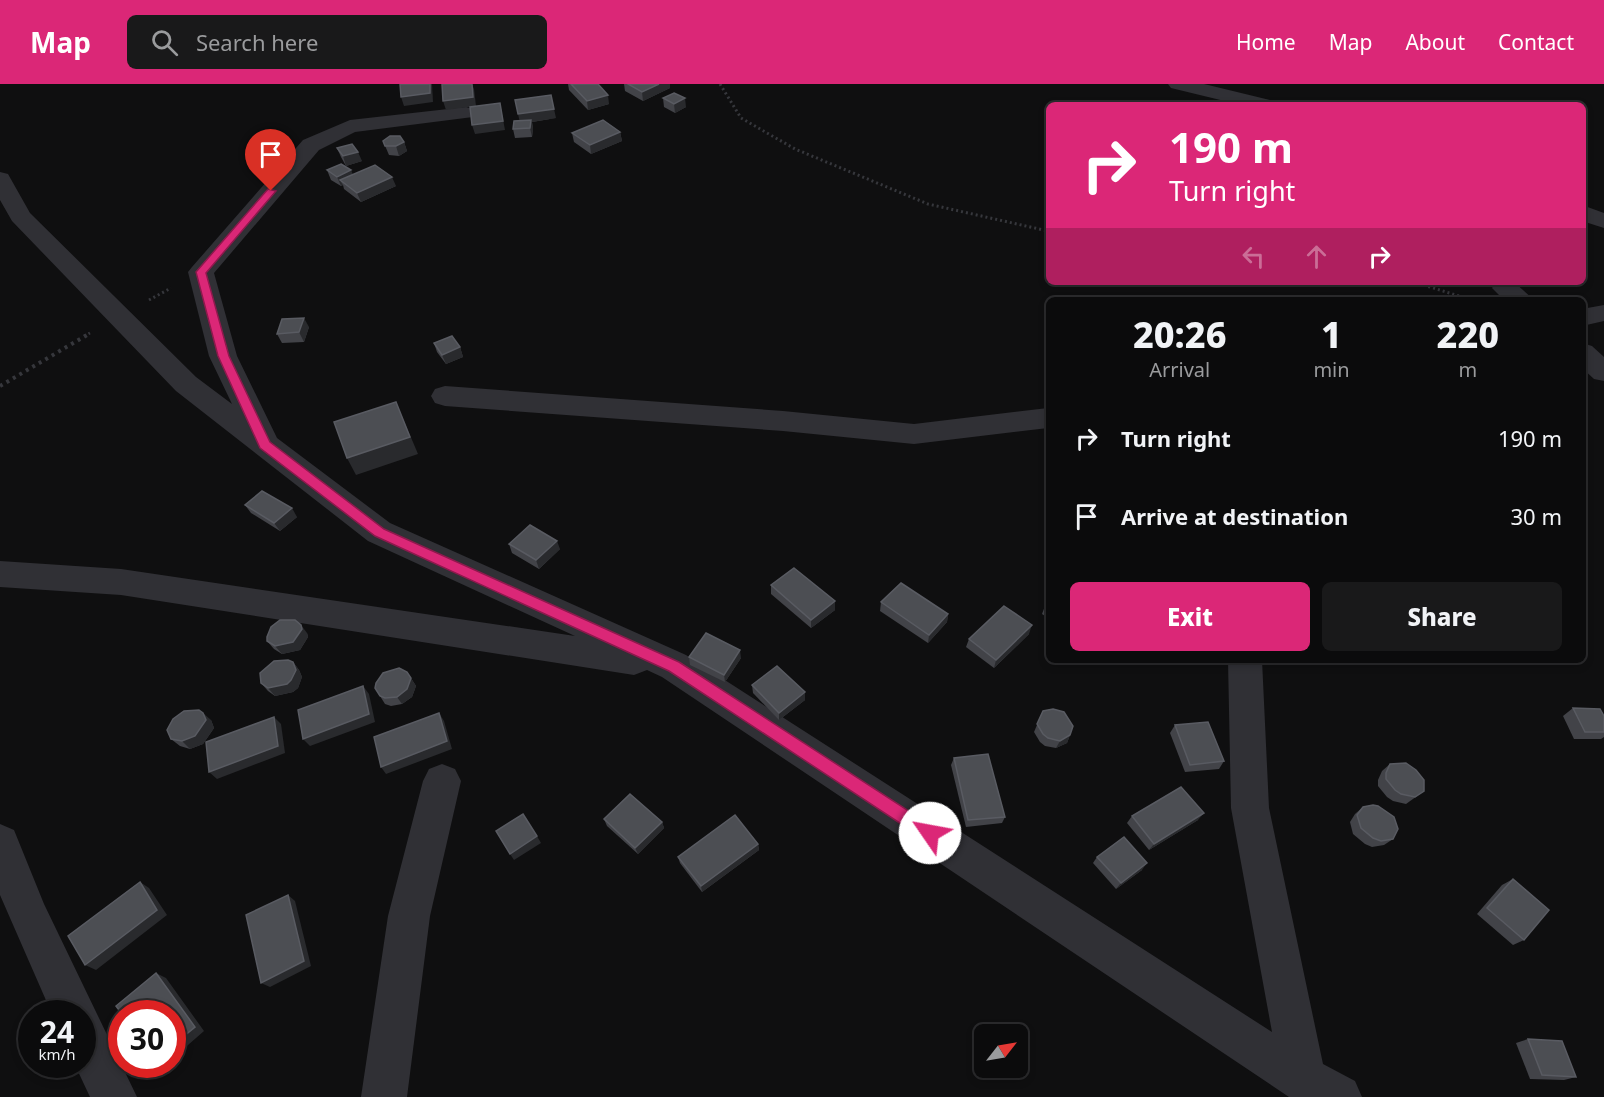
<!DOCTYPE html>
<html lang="en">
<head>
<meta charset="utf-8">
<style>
  body { margin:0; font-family:"Noto Sans",sans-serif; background:#19191a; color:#f1f3f6; height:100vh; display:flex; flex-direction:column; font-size:22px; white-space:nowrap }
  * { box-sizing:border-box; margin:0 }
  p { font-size:20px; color:#9a9b9d }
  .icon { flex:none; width:33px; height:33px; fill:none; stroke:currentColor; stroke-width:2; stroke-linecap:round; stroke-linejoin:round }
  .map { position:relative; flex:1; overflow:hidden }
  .sheet { position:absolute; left:1046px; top:213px; width:540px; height:366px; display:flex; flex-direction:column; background:#0b0b0c; border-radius:9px; box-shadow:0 3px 9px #0003,0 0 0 2px #2b2b2d }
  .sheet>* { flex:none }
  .banner { position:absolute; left:1046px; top:18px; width:540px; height:183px; border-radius:9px; box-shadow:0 3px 9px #0003,0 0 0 2px #2b2b2d; background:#db2777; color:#fff; overflow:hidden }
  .needle { width:39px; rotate:59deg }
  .tools { position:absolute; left:974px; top:940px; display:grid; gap:12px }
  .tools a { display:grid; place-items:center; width:54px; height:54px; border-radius:9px; background:#0b0b0c; box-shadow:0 3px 9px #0003,0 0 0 2px #2b2b2d; font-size:30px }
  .speed { position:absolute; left:18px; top:916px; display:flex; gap:12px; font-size:30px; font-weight:700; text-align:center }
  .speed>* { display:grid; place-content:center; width:78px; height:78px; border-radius:50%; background:#0b0b0c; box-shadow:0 3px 9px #0003,0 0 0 2px #2b2b2d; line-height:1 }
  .speed small { font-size:15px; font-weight:400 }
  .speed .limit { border:9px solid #d22; background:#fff; color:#111 }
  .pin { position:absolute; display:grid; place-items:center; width:51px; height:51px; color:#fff; margin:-62px -26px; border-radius:50% 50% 50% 0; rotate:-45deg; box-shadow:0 0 6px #0007 }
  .pin .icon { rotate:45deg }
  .me { position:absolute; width:66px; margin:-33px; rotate:303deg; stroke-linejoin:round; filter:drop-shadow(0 0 4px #0008) }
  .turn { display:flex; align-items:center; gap:21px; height:126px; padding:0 24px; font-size:27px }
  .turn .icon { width:78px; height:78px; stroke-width:2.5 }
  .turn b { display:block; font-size:42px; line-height:51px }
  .lanes { display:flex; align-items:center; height:57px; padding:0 24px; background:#0003; justify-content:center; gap:30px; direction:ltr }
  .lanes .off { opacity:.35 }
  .eta { display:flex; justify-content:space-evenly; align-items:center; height:102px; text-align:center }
  .eta b { font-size:36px; font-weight:800; line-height:42px }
  .primary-button { display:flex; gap:12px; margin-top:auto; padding:12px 24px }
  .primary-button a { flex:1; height:69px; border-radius:9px; background:#db2777; color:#fff; font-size:24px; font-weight:800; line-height:69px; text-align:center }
  .primary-button a+a { background:#19191a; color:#f1f3f6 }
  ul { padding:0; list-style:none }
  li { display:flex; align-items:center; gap:18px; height:78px; padding:0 24px }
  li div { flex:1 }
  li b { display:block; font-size:22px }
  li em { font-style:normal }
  header { display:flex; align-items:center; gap:36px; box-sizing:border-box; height:84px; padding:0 30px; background:#db2777; color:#fff }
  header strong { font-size:28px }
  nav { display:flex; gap:33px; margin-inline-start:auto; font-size:21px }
  .search { width:420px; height:54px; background:#19191a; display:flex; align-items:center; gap:15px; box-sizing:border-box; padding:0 21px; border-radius:9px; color:#9a9b9d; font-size:22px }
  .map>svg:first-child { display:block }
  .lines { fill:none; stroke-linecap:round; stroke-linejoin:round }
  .path-far1 { stroke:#36373c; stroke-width:3; stroke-dasharray:2 3; stroke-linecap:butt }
  .path { stroke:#36373c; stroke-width:4; stroke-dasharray:3 4.5; stroke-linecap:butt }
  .street { fill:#303035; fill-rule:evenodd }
  .wall { fill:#424348 }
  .shaded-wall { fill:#292a2d }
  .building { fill:#4c4e53; stroke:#595b62; stroke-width:1.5 }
  .route { fill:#db2777; stroke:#8e194d; stroke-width:1.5 }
</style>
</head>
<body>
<header>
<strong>Map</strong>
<div class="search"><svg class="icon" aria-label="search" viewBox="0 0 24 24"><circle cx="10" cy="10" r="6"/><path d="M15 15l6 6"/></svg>Search here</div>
<nav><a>Home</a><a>Map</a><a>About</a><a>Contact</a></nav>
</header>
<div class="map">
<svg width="1604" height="1013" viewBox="0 0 1604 1013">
  <rect width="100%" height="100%" fill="#0f0f10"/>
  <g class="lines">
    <!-- path-far1 -->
    <g class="path-far1">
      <path d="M720 0 741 34 795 65 928 120 1048 147"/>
      <path d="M1414 198 1472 216"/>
      <path d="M149 216 171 204"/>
      <path d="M84 252 90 249"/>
    </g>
    <!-- path -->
    <path class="path" d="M0 302 87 251"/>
    <!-- street -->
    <g class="street">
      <path d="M1168 0H1204L1274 17 1277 21H1241L1171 4Z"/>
      <path d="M466 23 473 25 477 29 473 33 355 48 319 66 214 189 237 272 277 354 390 439 686 571 1272 948 1231 724 1228 576H1262L1269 724 1323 980 1355 997 1362 1013H1289L662 593 647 586 634 591 121 511 0 503V477L121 485 575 552 368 457 176 307 12 137 0 116V88L8 90 30 129 196 293 232 320 209 272 188 188 192 183 303 56 350 36Z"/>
      <path d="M1582 121 1604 129V144L1582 137Z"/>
      <path d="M1496 198H1514L1534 216H1504L1492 204Z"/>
      <path d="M1604 221V237L1582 242V225Z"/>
      <path d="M1582 259 1592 262 1604 273V297L1594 295 1582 284Z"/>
      <path d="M445 302 783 327 914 340 1048 324V344L914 360 783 347 445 322 435 319 431 312 435 305Z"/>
      <path d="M442 680 455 685 461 697 430 832 407 1013H361L388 832 423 697 429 685Z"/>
      <path d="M0 740 14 746 44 820 137 1013H90L75 981H82V930H52L0 811Z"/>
    </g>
  </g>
  <!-- wall -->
  <g class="wall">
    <path d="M568 0H598L609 20 588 26 569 6Z"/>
    <path d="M624 0H670V4L643 17 625 7Z"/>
    <path d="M663 14 686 23 675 29 664 23Z"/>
    <path d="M556 34 532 38 533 45 532 53 515 54 513 45 514 37Z"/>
    <path d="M620 48 622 57 591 70 574 58 572 49Z"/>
    <path d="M383 57 404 58 407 67 399 72 389 71Z"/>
    <path d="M337 64 362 77 346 82 341 73Z"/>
    <path d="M327 86 353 91 396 102 361 118 344 105 343 101 341 102 331 96Z"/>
    <path d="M309 243 304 258 282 259 277 250Z"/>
    <path d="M434 259 460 263 463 273 446 280 437 268Z"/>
    <path d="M245 421 297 433 280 447 251 429Z"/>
    <path d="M509 460 560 465 539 485 512 469Z"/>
    <path d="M771 501 835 526 811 544 771 510Z"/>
    <path d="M881 518 948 530 947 538 928 559 880 527Z"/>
    <path d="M1048 519V534L1042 530 1045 522Z"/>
    <path d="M307 549 308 553 300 566 282 570 274 565 267 557Z"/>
    <path d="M1029 550 994 584 966 563 969 555Z"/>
    <path d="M689 573 741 574 725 598 690 581Z"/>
    <path d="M293 578 299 586 302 593 298 604 293 608 275 612 268 607 261 599Z"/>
    <path d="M407 588 416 602 412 613 402 620 391 622 385 620 380 612Z"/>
    <path d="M752 601 805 616 779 636 753 609Z"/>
    <path d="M1573 624 1604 632V653L1601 655H1574L1563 632Z"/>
    <path d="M1043 627 1070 651 1067 659 1056 664 1045 662 1040 658 1034 648Z"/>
    <path d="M211 636 214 644 203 660 190 665 180 662 171 655Z"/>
    <path d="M1175 641 1224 677 1219 685 1185 688 1170 649Z"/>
    <path d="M954 674 1005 733 1002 739 966 743 951 681Z"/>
    <path d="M1390 680 1424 707 1406 720 1393 717 1387 713 1378 702V696L1382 687Z"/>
    <path d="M1363 723 1393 755 1384 761 1372 763 1365 760 1353 750 1350 738 1355 730Z"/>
    <path d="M1132 732 1198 736 1149 766 1127 739Z"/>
    <path d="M604 735 662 738 664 744 638 770 607 742Z"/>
    <path d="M758 760 759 766 702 808 680 779 678 773Z"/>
    <path d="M1097 773 1142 786 1116 805 1093 779Z"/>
    <path d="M1513 795 1524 856 1513 861 1477 830 1502 801Z"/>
    <path d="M1528 955 1576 993 1564 996 1530 995 1516 959Z"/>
  </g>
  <!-- shaded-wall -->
  <g class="shaded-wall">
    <path d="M430 0H432L433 18 404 22 401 13Z"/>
    <path d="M472 0 474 5 476 22 446 26 443 17Z"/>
    <path d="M659 0H670V4L643 17 642 8Z"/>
    <path d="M608 11 609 20 588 26 587 17Z"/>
    <path d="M685 14 686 23 675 29 674 20Z"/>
    <path d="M500 19 505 46 475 50 472 41Z"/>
    <path d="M554 25 556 34 532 38 533 45 532 53 530 44 520 39 518 30Z"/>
    <path d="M620 48 622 57 591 70 590 61Z"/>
    <path d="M404 58 407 67 399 72 396 62Z"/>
    <path d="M358 68 362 77 346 82 343 72Z"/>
    <path d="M351 86 355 95 340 96 343 101 341 102 337 93Z"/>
    <path d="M392 93 396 102 361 118 357 109Z"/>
    <path d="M304 234 309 243 304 258 299 248Z"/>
    <path d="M460 263 463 273 446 280 442 271Z"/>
    <path d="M396 318 418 370 356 391 347 374Z"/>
    <path d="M292 424 297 433 280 447 274 439Z"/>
    <path d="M557 457 560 465 539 485 536 476Z"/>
    <path d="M835 517V526L811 544V536Z"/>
    <path d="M948 530 947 538 928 559 929 551Z"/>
    <path d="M301 541 307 549 308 553 300 566 282 570 275 562Z"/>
    <path d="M1032 541 1029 550 994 584 996 576Z"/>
    <path d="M740 566 741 574 725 598 724 591Z"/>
    <path d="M293 578 299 586 302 593 298 604 293 608 275 612 268 604Z"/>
    <path d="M407 588 416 602 412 613 402 620 397 613Z"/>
    <path d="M363 602 369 610 375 638 310 662 303 655Z"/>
    <path d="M805 608V616L779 636V629Z"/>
    <path d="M203 629 211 636 214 644 203 660 190 665 182 657Z"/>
    <path d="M439 629 444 637 452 665 386 690 381 683Z"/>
    <path d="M274 633 281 640 285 669 217 695 209 688Z"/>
    <path d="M1070 651 1067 659 1056 664 1060 657Z"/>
    <path d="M1204 729 1198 736 1149 766 1154 760Z"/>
    <path d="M662 738 664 744 638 770 635 764Z"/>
    <path d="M537 752 541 759 514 776 510 770Z"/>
    <path d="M758 760 759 766 702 808 701 802Z"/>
    <path d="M1147 779 1142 786 1116 805 1121 799Z"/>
    <path d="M140 798 149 804 167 831 96 886 85 881Z"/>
    <path d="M288 811 295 817 311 882 270 903 261 899Z"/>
    <path d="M156 889 166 894 204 947 172 975V962Z"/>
  </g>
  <!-- building -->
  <g class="building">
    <path d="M400 0H430V9L401 13Z"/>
    <path d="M442 0H472L473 13 443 17Z"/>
    <path d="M571 0H598L608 11 587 17Z"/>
    <path d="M628 0H659L642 8Z"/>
    <path d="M674 9 685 14 674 20 663 14Z"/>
    <path d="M551 11 554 25 518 30 515 16Z"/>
    <path d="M500 19 503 37 472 41 470 23Z"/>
    <path d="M531 36 530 44 513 45 514 37Z"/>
    <path d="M603 36 620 48 590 61 572 49Z"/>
    <path d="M390 52H400L404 58 396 62H385L383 57Z"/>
    <path d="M352 60 358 68 343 72 337 64Z"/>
    <path d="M341 80 351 86 337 93 327 86Z"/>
    <path d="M375 81 392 93 357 109 340 96Z"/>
    <path d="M304 234 299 248 277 250 282 235Z"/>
    <path d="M452 252 460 263 442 271 434 259Z"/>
    <path d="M396 318 410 353 347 374 334 338Z"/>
    <path d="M262 407 292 424 274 439 245 421Z"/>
    <path d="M530 441 557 457 536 476 509 460Z"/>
    <path d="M794 484 835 517 811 536 771 501Z"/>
    <path d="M901 499 948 530 929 551 881 518Z"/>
    <path d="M1004 522 1032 541 996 576 969 555Z"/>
    <path d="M280 536H295L301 541 302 545 293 558 275 562 267 557V553L271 543Z"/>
    <path d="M706 549 740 566 724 591 689 573Z"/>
    <path d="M288 576 293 578 296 586 291 596 287 600 268 604 261 599 260 589 274 577Z"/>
    <path d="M777 582 805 608 779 629 752 601Z"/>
    <path d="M399 584 407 588 411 594 407 605 397 613 385 614 380 612 375 604 376 599 383 589Z"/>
    <path d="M363 602 369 630 303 655 298 626Z"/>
    <path d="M1573 624 1600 625 1604 632V648H1585Z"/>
    <path d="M1053 625 1064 628 1073 642 1070 651 1060 657 1048 654 1043 650 1037 640 1043 627Z"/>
    <path d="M199 626 203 629 206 636 195 652 182 657 171 655 167 646 173 635 184 627Z"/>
    <path d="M439 629 447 657 381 683 374 653Z"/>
    <path d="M274 633 278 662 209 688 206 658Z"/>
    <path d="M1208 638 1224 677 1190 681 1175 641Z"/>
    <path d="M988 670 1005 733 968 736 954 674Z"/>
    <path d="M1406 679 1416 686 1424 696V707L1415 713 1401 710 1395 706 1386 695V689L1390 680Z"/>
    <path d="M1181 703 1204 729 1154 760 1132 732Z"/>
    <path d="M630 710 662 738 635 764 604 735Z"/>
    <path d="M1373 721 1378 722 1394 733 1398 745 1393 755 1381 757 1373 754 1361 744 1357 731 1363 723Z"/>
    <path d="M523 730 537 752 510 770 496 747Z"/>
    <path d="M735 731 758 760 701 802 678 773Z"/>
    <path d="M1124 753 1147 779 1121 799 1097 773Z"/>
    <path d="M1513 795 1549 826 1524 856 1487 824Z"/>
    <path d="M140 798 157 826 85 881 68 852Z"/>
    <path d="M288 811 304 877 261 899 246 831Z"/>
    <path d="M156 889 195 943 172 962V930H122L116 922Z"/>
    <path d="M1528 955 1562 957 1576 993 1542 991Z"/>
  </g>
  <!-- route -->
  <path class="route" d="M268 105 276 107 206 189 229 272 270 358 384 445 679 578 935 744 938 749 935 755 930 757 924 755 669 587 375 452 260 364 218 272 196 188Z"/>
</svg>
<div class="tools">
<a><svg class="needle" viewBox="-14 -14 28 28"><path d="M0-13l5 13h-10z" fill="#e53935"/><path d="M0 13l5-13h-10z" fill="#9a9b9d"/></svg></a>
</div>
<div class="speed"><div>24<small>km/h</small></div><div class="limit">30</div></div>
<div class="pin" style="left:271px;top:107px;background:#d93025"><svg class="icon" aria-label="arrive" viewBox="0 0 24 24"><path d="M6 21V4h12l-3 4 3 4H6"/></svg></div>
<svg class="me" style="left:930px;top:749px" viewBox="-20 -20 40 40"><circle r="19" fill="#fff"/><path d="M0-13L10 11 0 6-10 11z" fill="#db2777"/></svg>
<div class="banner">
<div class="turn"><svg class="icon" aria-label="right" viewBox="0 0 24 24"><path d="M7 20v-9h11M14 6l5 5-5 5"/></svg><div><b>190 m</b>Turn right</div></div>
<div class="lanes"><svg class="icon off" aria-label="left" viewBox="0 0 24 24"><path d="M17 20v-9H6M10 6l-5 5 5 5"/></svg><svg class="icon off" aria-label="ahead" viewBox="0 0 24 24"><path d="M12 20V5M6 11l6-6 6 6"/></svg><svg class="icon" aria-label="right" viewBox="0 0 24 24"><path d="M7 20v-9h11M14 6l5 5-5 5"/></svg></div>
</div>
<section class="sheet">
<div class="eta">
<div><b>20:26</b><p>Arrival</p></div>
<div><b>1</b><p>min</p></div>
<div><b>220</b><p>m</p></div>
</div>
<ul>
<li><svg class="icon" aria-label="right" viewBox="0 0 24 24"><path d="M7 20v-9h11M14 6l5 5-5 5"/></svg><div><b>Turn right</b></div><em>190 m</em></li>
<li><svg class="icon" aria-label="arrive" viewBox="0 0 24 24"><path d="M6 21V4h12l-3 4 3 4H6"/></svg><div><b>Arrive at destination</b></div><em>30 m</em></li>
</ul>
<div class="primary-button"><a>Exit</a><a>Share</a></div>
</section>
</div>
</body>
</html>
